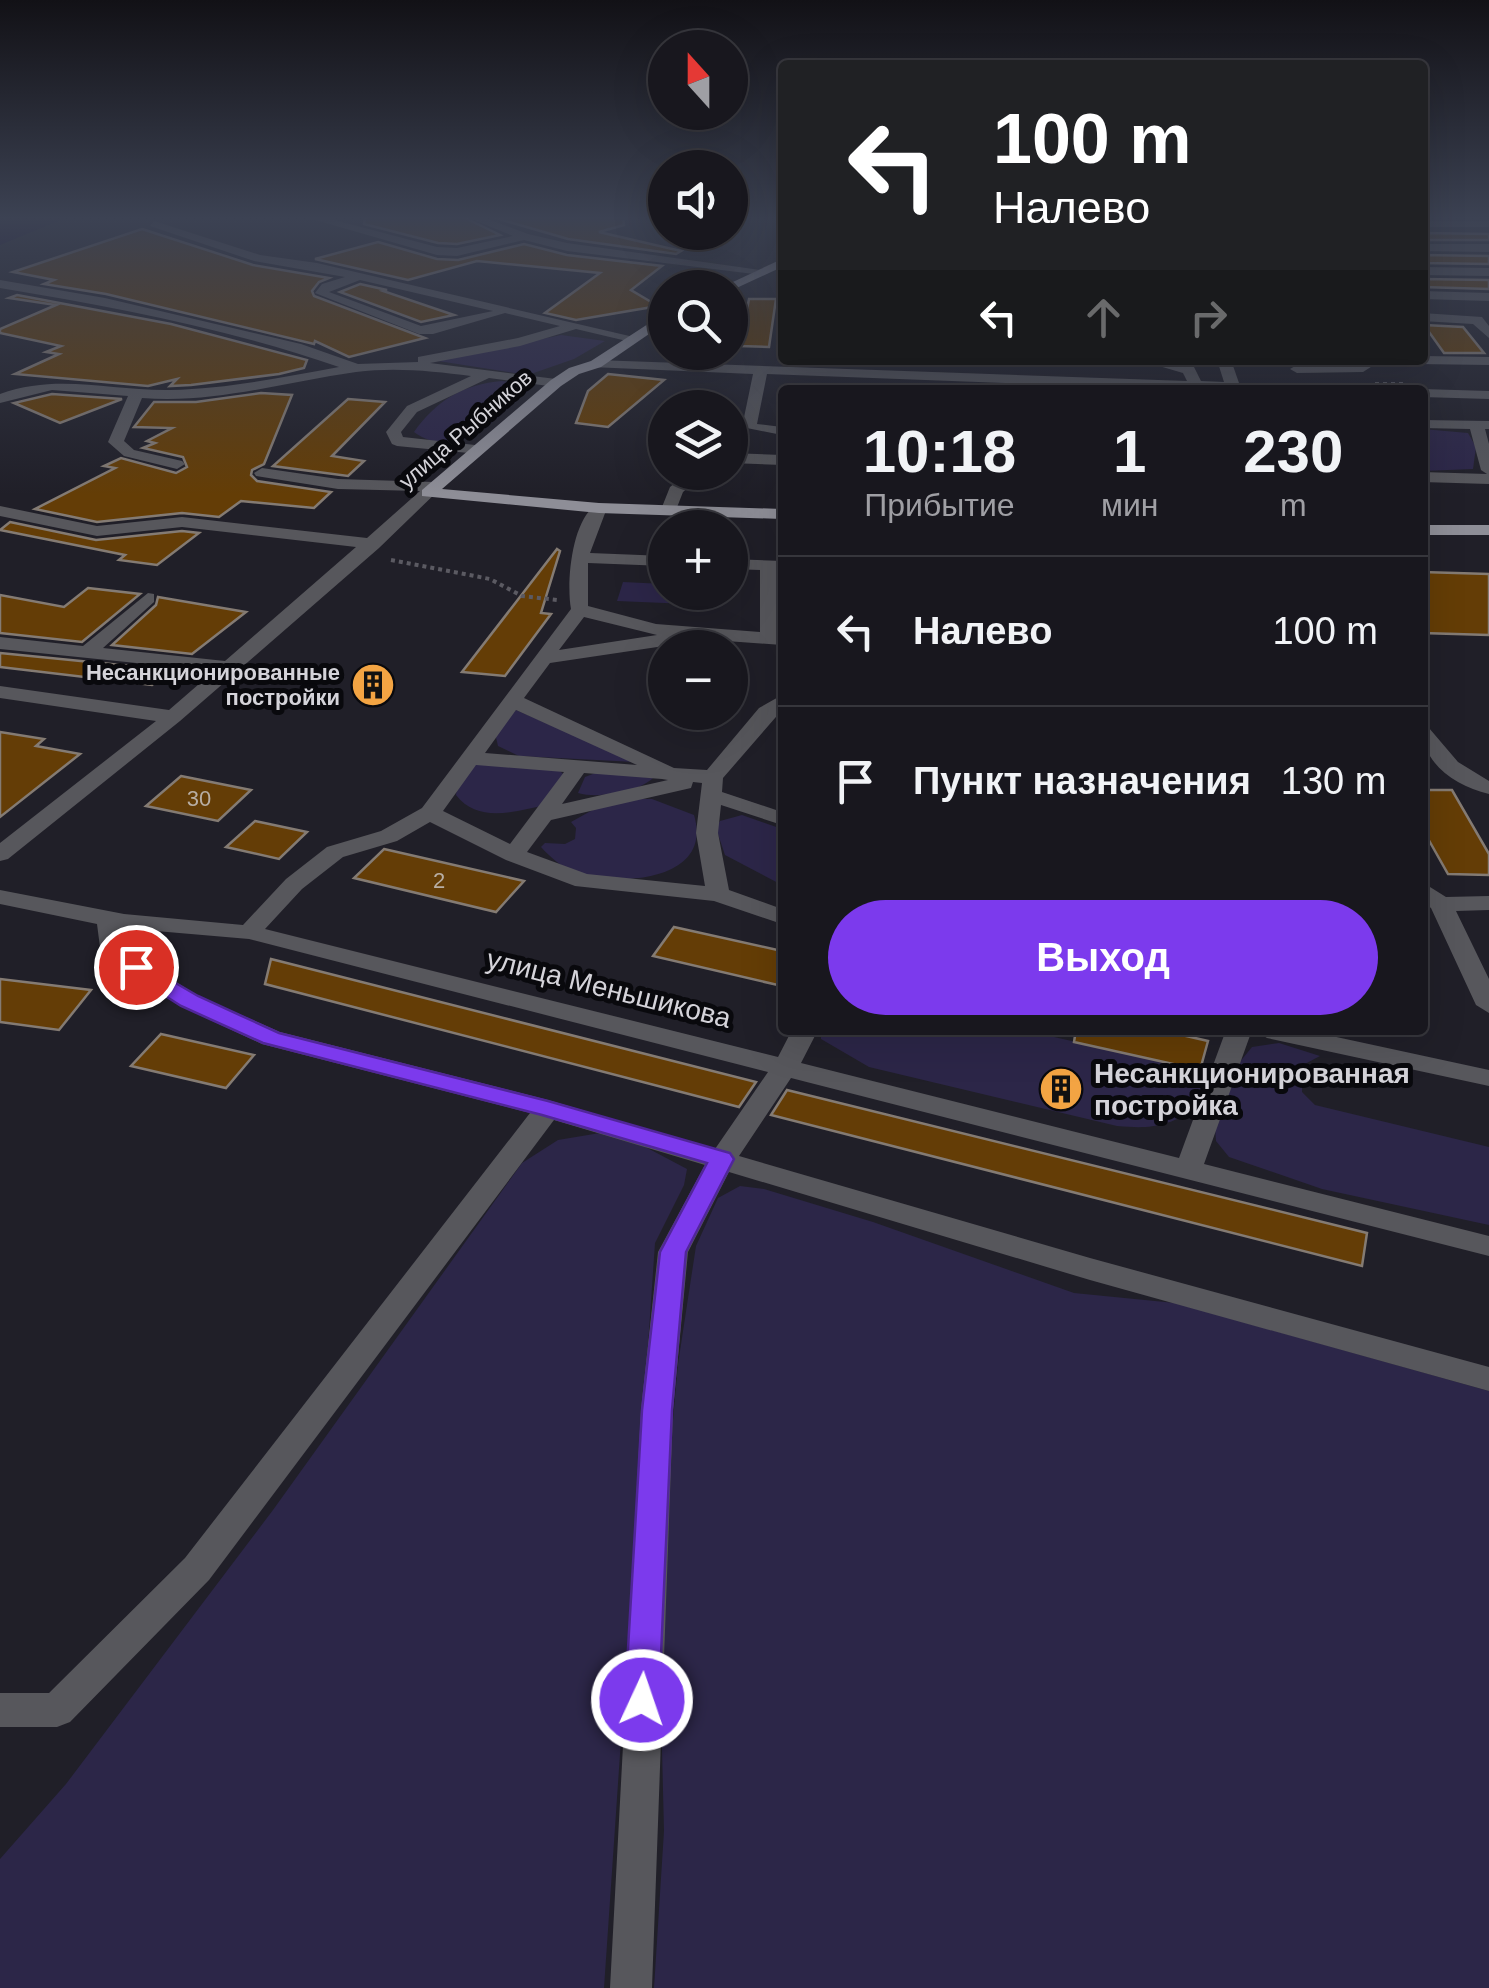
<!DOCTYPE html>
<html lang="ru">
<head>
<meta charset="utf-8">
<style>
  body { margin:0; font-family:Helvetica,sans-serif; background:#25242b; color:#f1f3f6; height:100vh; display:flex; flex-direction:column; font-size:38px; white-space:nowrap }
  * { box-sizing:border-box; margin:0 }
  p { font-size:32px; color:#9f9fa4 }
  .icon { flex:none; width:55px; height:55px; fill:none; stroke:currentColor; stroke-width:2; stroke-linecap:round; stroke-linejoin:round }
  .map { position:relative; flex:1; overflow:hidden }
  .side { position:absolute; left:778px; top:385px; width:650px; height:650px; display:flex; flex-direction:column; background:#18171e; border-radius:10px; box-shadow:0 10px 40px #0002,0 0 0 2px #36363c }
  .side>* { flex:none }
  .banner { position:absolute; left:778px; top:60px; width:650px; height:305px; border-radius:10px; box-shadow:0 10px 40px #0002,0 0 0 2px #36363c; background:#202124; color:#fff; overflow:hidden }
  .needle { width:65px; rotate:339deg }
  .buttons { position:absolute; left:648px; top:30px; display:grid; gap:20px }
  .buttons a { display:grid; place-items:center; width:100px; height:100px; border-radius:50%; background:#18171e; box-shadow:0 10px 40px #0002,0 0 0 2px #36363c; font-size:50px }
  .pin { position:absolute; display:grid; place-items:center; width:85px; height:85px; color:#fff; margin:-42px; border:5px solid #fff; border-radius:50%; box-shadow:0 2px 10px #0007 }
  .me { position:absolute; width:110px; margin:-55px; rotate:3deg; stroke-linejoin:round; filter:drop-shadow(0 0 8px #0008) }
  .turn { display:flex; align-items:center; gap:35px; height:210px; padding:0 50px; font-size:45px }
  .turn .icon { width:130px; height:130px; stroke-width:2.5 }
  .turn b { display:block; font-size:70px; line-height:85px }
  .lanes { display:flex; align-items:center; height:95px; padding:0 50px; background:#0003; justify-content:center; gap:50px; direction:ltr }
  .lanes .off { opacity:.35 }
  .eta { display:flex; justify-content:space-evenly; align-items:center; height:170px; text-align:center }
  .eta b { font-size:60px; font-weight:800; line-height:70px }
  .cta { display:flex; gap:20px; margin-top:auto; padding:20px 50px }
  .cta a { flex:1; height:115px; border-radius:60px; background:#7c3aed; color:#fff; font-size:40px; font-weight:800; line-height:115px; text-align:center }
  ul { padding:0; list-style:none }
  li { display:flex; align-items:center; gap:30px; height:150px; padding:0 50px; border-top:2px solid #36363c }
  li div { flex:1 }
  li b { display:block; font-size:38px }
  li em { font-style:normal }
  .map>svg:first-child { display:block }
  .green { fill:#2c2648 }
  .water { fill:#0f022d }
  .building { fill:#643d06; stroke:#847b73; stroke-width:2.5 }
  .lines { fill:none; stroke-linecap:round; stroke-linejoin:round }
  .path { stroke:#5b5a62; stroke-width:4; stroke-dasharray:4 4; stroke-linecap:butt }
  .minor { fill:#57575c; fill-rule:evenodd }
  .major { fill:#8e8e97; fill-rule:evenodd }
  .route { fill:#7c3aed; stroke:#51269a; stroke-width:2.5 }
  .labels { text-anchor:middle; stroke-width:10; stroke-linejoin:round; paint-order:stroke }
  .far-street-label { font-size:22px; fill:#d4d3d9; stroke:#09090d }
  .far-poi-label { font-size:22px; font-weight:bold; fill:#d4d3d9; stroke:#09090d; text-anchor:end }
  .number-label { font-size:22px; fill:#b8aea4 }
  .street-label { font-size:28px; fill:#d4d3d9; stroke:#09090d }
  .poi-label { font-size:28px; font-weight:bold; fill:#d4d3d9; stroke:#09090d; text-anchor:start }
</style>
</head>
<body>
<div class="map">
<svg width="1489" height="1988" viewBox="0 0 1489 1988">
  <rect width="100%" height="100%" fill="#201f28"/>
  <!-- green -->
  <g class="green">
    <path d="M561 335 605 341 574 359 528 375 438 361Z"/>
    <path d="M502 381 527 384 529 390C497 417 459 464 414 432 436 401 463 384 502 381Z"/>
    <path d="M1423 429 1468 433 1476 447 1473 469 1423 471Z"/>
    <path d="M623 582 665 584V592L715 593 712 605 617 601Z"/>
    <path d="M516 710 635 762 519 756 498 746 495 733Z"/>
    <path d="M476 763 560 771 564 775 546 805C516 811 478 824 456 795L457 787Z"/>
    <path d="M598 772 653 778C638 792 599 799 578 793L585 777Z"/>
    <path d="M638 799H652L694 815C714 881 620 886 579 874 564 869 552 859 541 847L545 843 565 844 575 839 576 828 571 822 598 807Z"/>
    <path d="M742 815 782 829V885L725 855 716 828 720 821Z"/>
    <path d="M821 1030H1023L1200 1070 1202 1089 1194 1111C1163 1127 1151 1129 1117 1126L869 1067 821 1039Z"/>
    <path d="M1279 1043 1320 1056 1303 1065 1302 1092 1315 1105 1489 1147V1225L1322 1189 1229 1157 1216 1141 1215 1127 1239 1063 1252 1047Z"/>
    <path d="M600 1133 636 1142 687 1169 684 1185 655 1243 604 1988H0V1859L66 1784 273 1510 522 1163 558 1140Z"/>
    <path d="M740 1186 764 1189 873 1222 1074 1293 1175 1303 1489 1391V1988H654L664 1831 658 1586 678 1364 696 1246 718 1198Z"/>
  </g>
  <!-- water -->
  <path class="water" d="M0 217H68L0 245Z"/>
  <!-- building -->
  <g class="building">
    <path d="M365 217H463L500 235 457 244 438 243 364 224Z"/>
    <path d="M492 217H623L624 225 599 232 681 251 676 254 568 239Z"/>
    <path d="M142 229 253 265 329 278 319 282 312 291 314 296 425 338 349 357 315 341 314 344 106 294 44 284 54 280 13 272Z"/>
    <path d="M1422 233 1489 234V240H1422Z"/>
    <path d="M378 242 437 259 458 260 524 244 567 255 662 266 631 290 658 306 576 320 545 313 600 273 477 261 408 280 315 259Z"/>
    <path d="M1422 255 1489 256V264L1422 263Z"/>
    <path d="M1422 279 1489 280V289L1422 287Z"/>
    <path d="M360 284 387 290 383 291 454 315 421 322 340 292Z"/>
    <path d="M17 295 171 324 307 360 304 368 279 374 191 385 170 386 177 379 148 386 15 374 59 354 46 352 61 346 0 333V329L56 305 9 298Z"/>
    <path d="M749 299H776L769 347 740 346Z"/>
    <path d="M1424 325 1463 327 1484 353H1444Z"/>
    <path d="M608 374 664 380 608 427 576 423 588 391Z"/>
    <path d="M261 393 292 395 264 464 252 470 251 475 257 481 331 492 314 508 241 501 219 517 182 513 97 522 35 509 115 468 104 466 121 458 176 473 187 467 183 457 143 448 155 443 147 441 172 428 134 427 154 402H196Z"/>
    <path d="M52 394 122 399 60 423 14 403Z"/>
    <path d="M348 399 385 402 332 456 364 461 348 476 273 466Z"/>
    <path d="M10 522 96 540 182 531 199 533 157 565 119 560 125 555 0 530Z"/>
    <path d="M557 549 560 551 541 613 551 614 505 676 462 672Z"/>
    <path d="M1422 572 1489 574V635L1422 633Z"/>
    <path d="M88 588 140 594 82 642 0 633V595L64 607Z"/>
    <path d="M158 597 246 612 192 654 112 645 156 605Z"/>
    <path d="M0 653 171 670 152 685 0 667Z"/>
    <path d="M0 732 44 739 36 746 80 754 0 817Z"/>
    <path d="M181 776 251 790 218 821 146 806Z"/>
    <path d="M1422 790H1452L1489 854V875L1448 874 1422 828Z"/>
    <path d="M255 821 307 832 279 859 226 847Z"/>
    <path d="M384 849 524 881 496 912 354 878Z"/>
    <path d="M674 927 782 951V986L653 956Z"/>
    <path d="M271 959 756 1082 739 1107 265 984Z"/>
    <path d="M0 979 91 990 59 1030 0 1022Z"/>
    <path d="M1076 1030H1160L1208 1041 1200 1070 1074 1042Z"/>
    <path d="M161 1034 254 1055 226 1088 131 1066Z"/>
    <path d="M787 1090 1367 1233 1362 1266 771 1115Z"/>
  </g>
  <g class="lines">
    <!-- path -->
    <g class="path">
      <path d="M730 334 737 306"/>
      <path d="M1375 384H1403"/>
      <path d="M391 560 490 579 522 596 557 600"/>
    </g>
    <!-- minor -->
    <g class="minor">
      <path d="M305 217H323L437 247 457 248 513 236 467 217H482L528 234 567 243 768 271 762 275 567 251 524 240 457 256 437 255Z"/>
      <path d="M154 221 260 255 317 263 638 338 631 342 576 329 520 346 430 363 556 379 563 383 556 387 489 378 417 412 401 432 403 437 484 446 487 449 479 454 397 446 392 444 386 432 407 406 471 376C433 371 394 367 356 372 284 382 215 404 142 398L124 441 134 450 182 461 185 464 177 469 124 456 108 442 128 396 52 390 0 403V394C58 373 111 391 170 390 228 389 283 377 339 367 230 329 114 307 0 288V280L105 298 301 344 358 364 418 362V357L518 338 560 326 505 313 433 334H419L315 293 322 284 345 277 254 261 150 226ZM360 280 493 311 421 326 329 292Z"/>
      <rect x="1422" y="221" width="67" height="6"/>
      <path d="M1422 244H1489V252L1422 251Z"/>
      <path d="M1422 267 1489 268V276L1422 275Z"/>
      <path d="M1422 291 1489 293V301L1422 299Z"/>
      <path d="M1422 313 1482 317 1489 326V338L1473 324 1422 321Z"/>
      <path d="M1422 356 1489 357V365L1418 364 1411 360H1422Z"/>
      <path d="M596 360 1187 381 1183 373 1159 366 1088 364 1081 360H1167L1194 367 1201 381 1224 382 1217 360H1231L1239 383 1321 386 1328 390H1195L767 374 757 424 782 427V435L742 427 753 374 591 367V361Z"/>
      <path d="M1357 360H1371L1374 365 1363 372 1297 373 1290 369 1297 365 1359 364Z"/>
      <path d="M1422 389 1489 391V399L1422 397V390H1417Z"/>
      <path d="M1422 420 1489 421V429H1485L1489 444V484L1422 482V472L1487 474 1481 470 1470 429 1422 428Z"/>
      <path d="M730 453 782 455V465L730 463Z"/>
      <path d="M262 468 338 479 434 482 442 487 379 548 180 721 8 859 0 861V843L156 721 0 698V686L169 710 214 671 0 649V637L83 646 148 593 154 594V602L103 648 225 661 356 547 182 527 97 536 0 516V506L97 526 182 517 367 538 420 491 338 489 256 476 254 473Z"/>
      <path d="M689 472H707L683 492 674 515H662L660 512 670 487Z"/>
      <path d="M599 503 607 508 590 553 665 556V566L588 563V606L656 624 760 632V570L730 569V559L782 561V571H778V634L782 635V645L671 637V644L664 646 550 663 524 698 674 768 707 770 759 708 782 695V710L723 778 722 792 782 812V825L721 805 718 833 729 890 782 909V924L714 901 575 886 506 860 430 822 397 841 343 857 302 889 265 929 778 1057 792 1030H818L801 1063 1179 1158 1226 1030H1252L1204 1164 1489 1236V1256L791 1078 739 1156 1090 1258 1489 1367V1391L1090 1280 729 1172 688 1252 673 1410 652 1988H610L641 1410 658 1252 705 1165 554 1120 209 1580 70 1722 57 1727H0V1693H49L185 1558 530 1113 262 1044 180 1006 101 955 97 924 0 904V890L124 914 243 925 286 879 327 847 381 831 422 808 571 609C566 582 572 516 599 503ZM584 617 657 635 559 650ZM516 710 637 765 485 753ZM476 765 564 772 510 844 443 811ZM584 773 662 779 668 780 562 804ZM693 782 702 783 696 833 705 886 587 874 527 852 551 820 691 788ZM121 928 249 939 768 1072 715 1149 548 1100 280 1032 198 996 122 947Z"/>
      <path d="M1422 726 1429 728 1458 762 1489 781V794C1454 785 1422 764 1422 726Z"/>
      <path d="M1422 882 1446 897 1489 896V910L1456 911 1489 979V1013L1476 1005 1431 908 1422 901Z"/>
      <path d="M1254 1030H1304L1489 1070V1086L1267 1038Z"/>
    </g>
    <!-- major -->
    <g class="major">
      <path d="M782 259V267L730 291 720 288Z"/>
      <path d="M665 313V323L601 367 579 374 561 386 442 489 599 503 782 509V519L599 513 422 496V490L551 380 569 368 591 361Z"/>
      <rect x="1422" y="525" width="67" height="10"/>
    </g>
  </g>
  <!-- sky -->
  <linearGradient id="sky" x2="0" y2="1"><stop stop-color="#121116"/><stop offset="0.44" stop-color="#3c4253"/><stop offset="1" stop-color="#3c4253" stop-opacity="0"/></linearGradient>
  <rect width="1489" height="495" fill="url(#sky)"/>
  <!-- route -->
  <path class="route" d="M136 960 198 996 279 1033 548 1101 730 1153 734 1159 686 1252 672 1410 659 1700 654 1711 642 1716 630 1711 625 1700 642 1410 660 1252 707 1163 542 1115 263 1043 181 1006 128 972 125 967Z"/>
  <!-- icons -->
  <defs>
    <g id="building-disc" transform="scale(2.25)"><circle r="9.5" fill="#f3a443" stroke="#09090d"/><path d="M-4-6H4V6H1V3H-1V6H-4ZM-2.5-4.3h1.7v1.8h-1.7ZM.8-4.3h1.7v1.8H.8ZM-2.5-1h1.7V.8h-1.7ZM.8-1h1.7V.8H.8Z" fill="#111"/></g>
  </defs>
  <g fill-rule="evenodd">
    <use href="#building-disc" x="373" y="685"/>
    <use href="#building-disc" x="1061" y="1089"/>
  </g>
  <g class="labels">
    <!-- far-street labels -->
    <g class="far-street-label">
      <text transform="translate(465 429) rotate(-41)" y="8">улица Рыбников</text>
    </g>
    <!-- far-poi labels -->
    <g class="far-poi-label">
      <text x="340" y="680">Несанкционированные<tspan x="340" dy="25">постройки</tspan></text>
    </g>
    <!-- number labels -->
    <g class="number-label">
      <text x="199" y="806">30</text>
      <text x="439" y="888">2</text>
    </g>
    <!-- street labels -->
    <g class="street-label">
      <text transform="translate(609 988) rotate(14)" y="10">улица Меньшикова</text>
    </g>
    <!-- poi labels -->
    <g class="poi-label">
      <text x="1094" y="1083">Несанкционированная<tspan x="1094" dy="32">постройка</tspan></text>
    </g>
  </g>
</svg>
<div class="buttons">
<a><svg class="needle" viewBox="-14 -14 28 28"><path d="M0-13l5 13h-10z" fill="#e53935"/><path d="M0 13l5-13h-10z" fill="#9f9fa4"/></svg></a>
<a><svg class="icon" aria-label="sound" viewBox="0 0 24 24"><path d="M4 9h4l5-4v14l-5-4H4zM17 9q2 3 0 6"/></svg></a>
<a><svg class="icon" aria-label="search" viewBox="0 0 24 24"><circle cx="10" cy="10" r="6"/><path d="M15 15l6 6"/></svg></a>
<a><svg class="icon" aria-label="layers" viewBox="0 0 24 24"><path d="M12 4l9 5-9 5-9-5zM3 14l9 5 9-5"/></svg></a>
<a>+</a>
<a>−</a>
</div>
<div class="pin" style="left:136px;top:967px;background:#d93025"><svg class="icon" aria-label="arrive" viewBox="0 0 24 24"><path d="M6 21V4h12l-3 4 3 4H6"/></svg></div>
<svg class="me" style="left:642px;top:1700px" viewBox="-20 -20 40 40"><circle r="17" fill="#7c3aed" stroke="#fff" stroke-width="3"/><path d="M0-11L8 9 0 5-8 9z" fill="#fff"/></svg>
<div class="banner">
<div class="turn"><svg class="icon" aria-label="left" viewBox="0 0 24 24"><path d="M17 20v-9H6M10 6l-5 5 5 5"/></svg><div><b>100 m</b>Налево</div></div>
<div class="lanes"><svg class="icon" aria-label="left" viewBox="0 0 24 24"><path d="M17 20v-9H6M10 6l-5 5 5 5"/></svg><svg class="icon off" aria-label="ahead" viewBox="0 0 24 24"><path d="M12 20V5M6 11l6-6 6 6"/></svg><svg class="icon off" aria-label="right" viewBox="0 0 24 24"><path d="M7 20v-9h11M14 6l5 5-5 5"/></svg></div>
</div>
<section class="side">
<div class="eta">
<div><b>10:18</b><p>Прибытие</p></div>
<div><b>1</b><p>мин</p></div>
<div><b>230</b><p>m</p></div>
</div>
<ul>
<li><svg class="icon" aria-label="left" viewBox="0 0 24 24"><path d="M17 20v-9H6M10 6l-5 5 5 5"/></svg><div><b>Налево</b></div><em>100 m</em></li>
<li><svg class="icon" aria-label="arrive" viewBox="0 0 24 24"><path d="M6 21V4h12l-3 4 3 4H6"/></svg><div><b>Пункт назначения</b></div><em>130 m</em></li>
</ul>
<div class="cta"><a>Выход</a></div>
</section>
</div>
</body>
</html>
